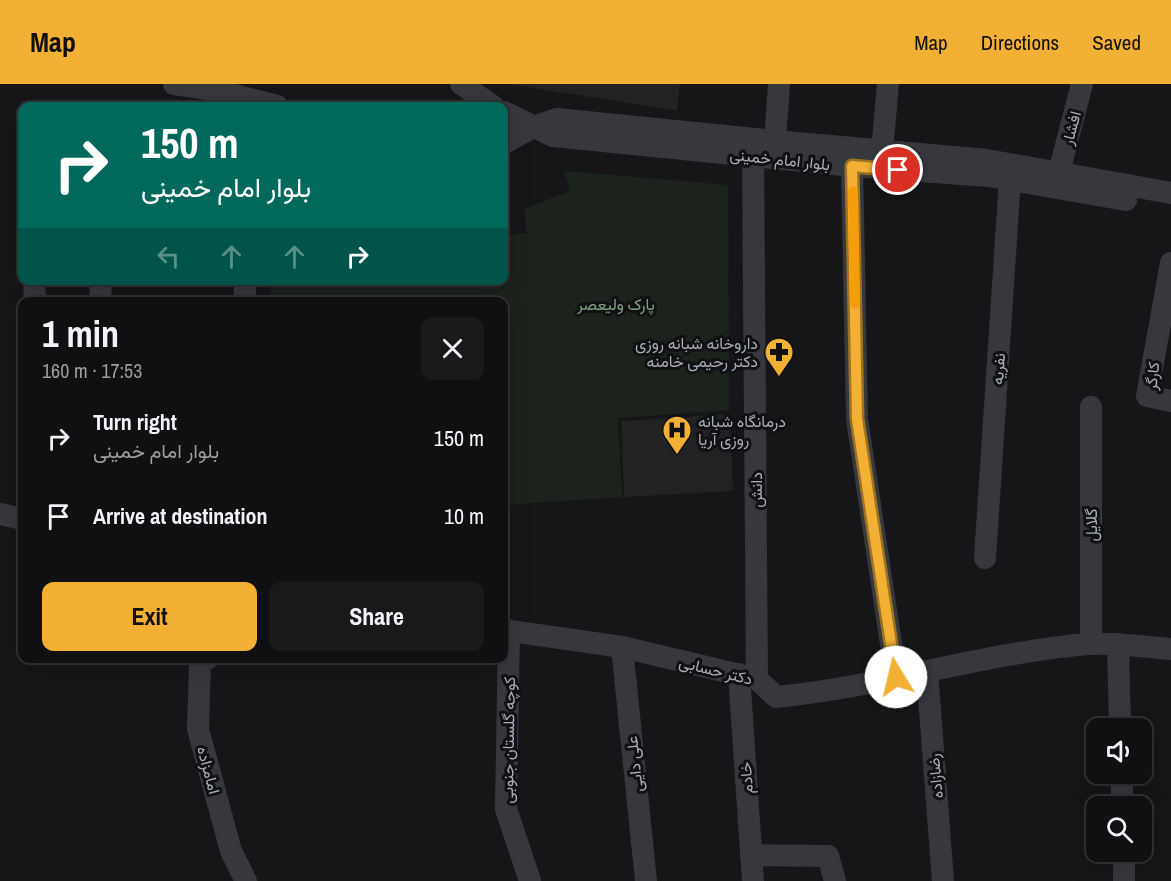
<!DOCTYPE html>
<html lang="en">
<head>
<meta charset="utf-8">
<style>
  body { margin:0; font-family:"Archivo Narrow",Vazirmatn,sans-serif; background:#19191b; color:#f1f3f6; height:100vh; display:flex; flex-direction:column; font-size:22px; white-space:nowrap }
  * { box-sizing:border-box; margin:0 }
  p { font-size:20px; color:#9c9d9f }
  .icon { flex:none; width:33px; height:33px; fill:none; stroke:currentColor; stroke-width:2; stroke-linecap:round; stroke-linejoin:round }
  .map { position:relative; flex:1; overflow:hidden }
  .side { position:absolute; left:18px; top:213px; width:490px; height:366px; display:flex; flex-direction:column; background:#101012; border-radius:12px; box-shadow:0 6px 24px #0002,0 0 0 2px #303032 }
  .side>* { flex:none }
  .hud { position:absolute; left:18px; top:18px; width:490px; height:183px; border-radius:12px; box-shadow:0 6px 24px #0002,0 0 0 2px #303032; background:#00695c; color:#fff; overflow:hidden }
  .controls { position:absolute; left:1086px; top:634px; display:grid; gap:12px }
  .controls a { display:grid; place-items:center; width:66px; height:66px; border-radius:12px; background:#101012; box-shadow:0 6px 24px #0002,0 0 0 2px #303032; font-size:30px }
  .pin { position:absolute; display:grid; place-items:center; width:51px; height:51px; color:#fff; margin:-26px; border:3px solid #fff; border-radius:50%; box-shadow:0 2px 6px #0007 }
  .me { position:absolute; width:66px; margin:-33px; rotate:351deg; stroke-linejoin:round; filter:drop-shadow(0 0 4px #0008) }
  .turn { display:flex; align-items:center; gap:21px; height:126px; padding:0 24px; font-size:27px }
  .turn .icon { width:78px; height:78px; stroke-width:2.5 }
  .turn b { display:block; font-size:42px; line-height:51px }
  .lanes { display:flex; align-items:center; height:57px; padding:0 24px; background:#0003; justify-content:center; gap:30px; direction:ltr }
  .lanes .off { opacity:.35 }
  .round { display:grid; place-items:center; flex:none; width:63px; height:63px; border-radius:12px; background:#19191b }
  .summary { display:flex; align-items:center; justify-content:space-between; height:102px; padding:0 24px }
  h1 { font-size:36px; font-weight:700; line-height:45px }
  .cta { display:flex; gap:12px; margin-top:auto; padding:12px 24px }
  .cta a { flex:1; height:69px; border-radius:12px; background:#f2b134; color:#111; font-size:24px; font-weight:700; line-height:69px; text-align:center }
  .cta a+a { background:#19191b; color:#f1f3f6 }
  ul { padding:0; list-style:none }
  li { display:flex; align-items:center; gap:18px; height:78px; padding:0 24px }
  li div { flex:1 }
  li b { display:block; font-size:22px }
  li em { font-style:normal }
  header { display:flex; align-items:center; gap:36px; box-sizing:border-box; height:84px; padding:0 30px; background:#f2b134; color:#111 }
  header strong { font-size:28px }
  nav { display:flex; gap:33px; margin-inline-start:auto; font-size:21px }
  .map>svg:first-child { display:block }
  .built { fill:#222225 }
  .green { fill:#1c231d }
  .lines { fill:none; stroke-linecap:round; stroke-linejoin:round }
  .minor { stroke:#37383d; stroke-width:22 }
  .route-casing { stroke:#9d7322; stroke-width:15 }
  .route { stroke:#f2b134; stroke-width:10 }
  .slow { stroke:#f59e0b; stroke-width:10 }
  .labels { text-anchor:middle; stroke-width:6; stroke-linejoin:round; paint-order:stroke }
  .street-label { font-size:16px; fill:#a8adb8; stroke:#111113 }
  .park-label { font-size:16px; fill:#7fa381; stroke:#111113 }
  .poi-label { font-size:16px; fill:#a8adb8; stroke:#111113; text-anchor:end }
</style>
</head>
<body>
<header>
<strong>Map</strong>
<nav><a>Map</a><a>Directions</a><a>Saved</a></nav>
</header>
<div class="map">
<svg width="1171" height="797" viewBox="0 0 1171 797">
  <rect width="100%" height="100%" fill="#161618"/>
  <!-- built -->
  <g class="built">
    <path d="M509 0H680L677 27Z"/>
    <path d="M730 330 733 407 624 413 621 337Z"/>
  </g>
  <!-- green -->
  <path class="green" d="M564 87 728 101 729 326 618 334 622 413 504 421V218L271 217 270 197 504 196V155L516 150 527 149 524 125 570 107Z"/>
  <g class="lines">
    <!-- minor -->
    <g class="minor">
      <path d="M174 0 215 6 277 22"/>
      <path d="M461 0 493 22"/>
      <path d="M504 28 553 52 852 82 989 92 1126 116"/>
      <path d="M775 57 779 0"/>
      <path d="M504 59 533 43 557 35 775 57 987 76 1171 109"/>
      <path d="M882 67 888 0"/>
      <path d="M753 73 757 595"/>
      <path d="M852 82 857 335 896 593"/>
      <path d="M1059 88 1082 0"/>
      <path d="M1171 179 1147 312 1171 317"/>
      <path d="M34 196 35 218"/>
      <path d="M100 196 101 218"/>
      <path d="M245 196V218"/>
      <path d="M0 430 22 435"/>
      <path d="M985 474 1010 95"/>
      <path d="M504 546 622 563 757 595 776 613C881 603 983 569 1088 560 1115 558 1144 563 1171 565"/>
      <path d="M509 546 506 725 530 797"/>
      <path d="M1091 560V323"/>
      <path d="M1118 560 1120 645"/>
      <path d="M622 563 646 797"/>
      <path d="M208 574 200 580 198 645 231 767 246 797"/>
      <path d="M927 587 943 797"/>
      <path d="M739 590 753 797"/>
      <path d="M1122 690V723"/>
      <path d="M1124 768V797"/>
      <path d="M751 771 828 772 835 797"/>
    </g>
  </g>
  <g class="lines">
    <!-- route casing -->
    <g class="route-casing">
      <path id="route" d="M896 593 857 335 852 82 898 86"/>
    </g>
    <!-- route -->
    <use href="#route" class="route"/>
    <!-- slow -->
    <path class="slow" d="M853 107 855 219"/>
  </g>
  <!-- icons -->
  <defs>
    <g id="pharmacy-pin" transform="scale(1.5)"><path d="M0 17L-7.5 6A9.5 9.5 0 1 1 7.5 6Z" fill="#f2b134" stroke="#111113"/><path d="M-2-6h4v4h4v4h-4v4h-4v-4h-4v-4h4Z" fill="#111"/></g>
    <g id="hospital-pin" transform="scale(1.5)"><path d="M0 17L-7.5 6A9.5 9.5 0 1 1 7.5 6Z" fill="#f2b134" stroke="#111113"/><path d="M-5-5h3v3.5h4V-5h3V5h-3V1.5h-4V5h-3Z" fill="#111"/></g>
  </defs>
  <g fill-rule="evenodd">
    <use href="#pharmacy-pin" x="779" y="268"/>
    <use href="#hospital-pin" x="677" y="346"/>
  </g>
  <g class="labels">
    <!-- street labels -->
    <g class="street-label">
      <text transform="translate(1071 44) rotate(-75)" y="6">افشار</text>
      <text transform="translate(780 75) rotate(6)" y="6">بلوار امام خمینی</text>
      <text transform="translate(998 285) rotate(-86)" y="6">نفریه</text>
      <text transform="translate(1152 292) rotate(-84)" y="6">کارگر</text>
      <text transform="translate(756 406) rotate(-90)" y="6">دانش</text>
      <text transform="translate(1091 441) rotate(-90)" y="6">گلایل</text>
      <text transform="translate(716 586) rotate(14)" y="6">دکتر حسابی</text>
      <text transform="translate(508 656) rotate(-89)" y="6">کوچه گلستان جنوبی</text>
      <text transform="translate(634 680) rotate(-96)" y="6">علی دایی</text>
      <text transform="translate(209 686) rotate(75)" y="6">امامزاده</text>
      <text transform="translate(935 692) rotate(-95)" y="6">رضازاده</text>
      <text transform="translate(746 694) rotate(-94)" y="6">خادم</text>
    </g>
    <!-- park labels -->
    <g class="park-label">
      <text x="616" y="226">پارک ولیعصر</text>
    </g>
    <!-- poi labels -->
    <g class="poi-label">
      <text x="758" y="265">داروخانه شبانه روزی<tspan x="758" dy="18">دکتر رحیمی خامنه</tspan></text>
      <text x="698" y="343" text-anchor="start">درمانگاه شبانه<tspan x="698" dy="18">روزی آریا</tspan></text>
    </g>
  </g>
</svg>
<div class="controls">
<a><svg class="icon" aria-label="sound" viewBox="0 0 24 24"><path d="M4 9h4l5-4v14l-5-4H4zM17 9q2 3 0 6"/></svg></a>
<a><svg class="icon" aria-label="search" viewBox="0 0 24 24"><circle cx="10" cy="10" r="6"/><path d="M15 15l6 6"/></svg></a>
</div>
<div class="pin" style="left:898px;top:86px;background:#d93025"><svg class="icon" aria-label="arrive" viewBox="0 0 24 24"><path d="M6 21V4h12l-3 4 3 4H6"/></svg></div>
<svg class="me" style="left:896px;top:593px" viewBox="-20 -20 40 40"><circle r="19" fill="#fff"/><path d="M0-13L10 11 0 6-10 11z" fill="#f2b134"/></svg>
<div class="hud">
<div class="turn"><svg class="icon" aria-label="right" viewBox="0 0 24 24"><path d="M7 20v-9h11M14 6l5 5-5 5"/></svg><div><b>150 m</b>بلوار امام خمینی</div></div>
<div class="lanes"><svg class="icon off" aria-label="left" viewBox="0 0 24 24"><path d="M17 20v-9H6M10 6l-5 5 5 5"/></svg><svg class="icon off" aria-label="ahead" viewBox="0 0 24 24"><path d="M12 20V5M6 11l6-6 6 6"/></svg><svg class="icon off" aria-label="ahead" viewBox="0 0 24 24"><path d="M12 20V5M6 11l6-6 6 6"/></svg><svg class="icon" aria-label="right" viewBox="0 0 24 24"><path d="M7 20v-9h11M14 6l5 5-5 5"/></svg></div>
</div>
<section class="side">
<div class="summary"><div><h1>1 min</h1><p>160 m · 17:53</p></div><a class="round"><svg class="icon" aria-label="close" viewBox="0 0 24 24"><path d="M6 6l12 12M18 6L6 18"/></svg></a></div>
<ul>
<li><svg class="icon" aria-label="right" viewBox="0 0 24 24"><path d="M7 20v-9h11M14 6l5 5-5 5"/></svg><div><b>Turn right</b><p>بلوار امام خمینی</p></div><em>150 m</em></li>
<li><svg class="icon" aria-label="arrive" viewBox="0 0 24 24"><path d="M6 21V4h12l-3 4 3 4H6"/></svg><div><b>Arrive at destination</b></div><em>10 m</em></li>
</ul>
<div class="cta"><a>Exit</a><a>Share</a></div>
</section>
</div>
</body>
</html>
